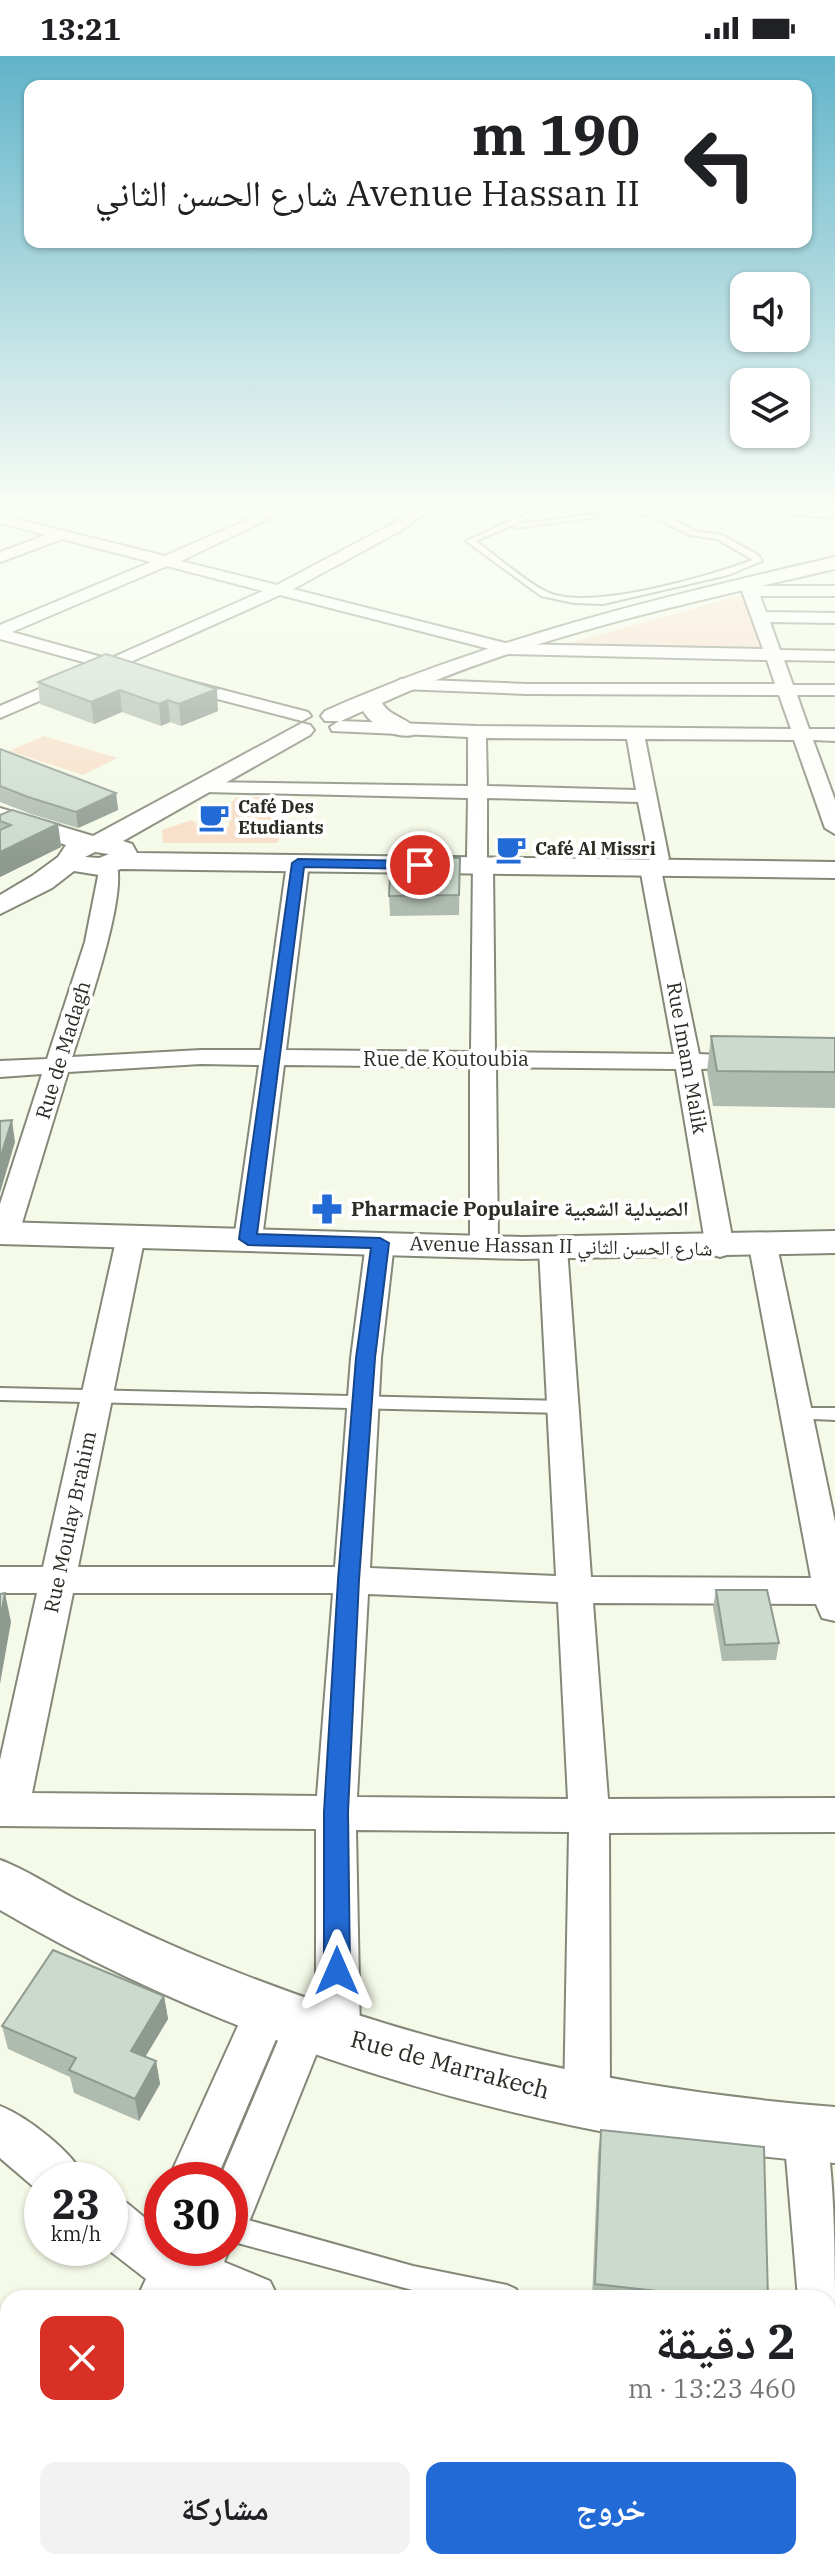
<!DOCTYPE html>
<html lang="ar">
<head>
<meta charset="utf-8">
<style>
  body { margin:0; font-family:"IBM Plex Serif","Noto Naskh Arabic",serif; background:#f2f2f2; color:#202124; direction:rtl; height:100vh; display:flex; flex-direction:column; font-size:30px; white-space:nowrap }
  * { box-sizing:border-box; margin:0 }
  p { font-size:26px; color:#757577 }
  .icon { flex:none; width:44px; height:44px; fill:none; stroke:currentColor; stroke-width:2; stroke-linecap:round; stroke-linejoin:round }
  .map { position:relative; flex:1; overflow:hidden; direction:ltr }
  .details { position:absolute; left:0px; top:2234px; width:836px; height:280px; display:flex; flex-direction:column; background:#fff; border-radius:24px 24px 0 0; box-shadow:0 2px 6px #0004; direction:rtl }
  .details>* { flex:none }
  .guide { position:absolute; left:24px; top:24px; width:788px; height:168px; border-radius:16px; box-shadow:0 2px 6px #0004; direction:rtl; background:#fff; color:#202124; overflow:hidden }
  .tools { position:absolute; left:730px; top:216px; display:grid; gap:16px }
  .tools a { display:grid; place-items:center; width:80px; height:80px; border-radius:16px; background:#fff; box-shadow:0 2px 6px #0004; font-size:40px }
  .speed { position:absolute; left:24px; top:2106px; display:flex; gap:16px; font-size:40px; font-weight:700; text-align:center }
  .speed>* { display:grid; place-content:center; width:104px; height:104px; border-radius:50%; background:#fff; box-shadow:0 2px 6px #0004; line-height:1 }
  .speed small { font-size:20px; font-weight:400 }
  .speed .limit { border:12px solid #d22; background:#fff; color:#111 }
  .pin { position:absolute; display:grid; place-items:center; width:68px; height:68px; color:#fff; margin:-34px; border:4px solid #fff; border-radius:50%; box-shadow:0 2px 8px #0007 }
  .me { position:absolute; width:88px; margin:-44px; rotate:0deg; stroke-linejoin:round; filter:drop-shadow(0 0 6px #0008) }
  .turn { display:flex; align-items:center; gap:28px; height:168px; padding:0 40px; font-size:36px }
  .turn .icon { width:104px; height:104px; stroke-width:2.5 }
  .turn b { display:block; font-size:56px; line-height:68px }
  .round { display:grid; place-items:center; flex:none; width:84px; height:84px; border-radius:16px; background:#f2f2f2 }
  .summary { display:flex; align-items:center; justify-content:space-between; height:136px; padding:0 40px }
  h1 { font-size:48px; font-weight:800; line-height:60px }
  .button { display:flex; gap:16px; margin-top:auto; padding:16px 40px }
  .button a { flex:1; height:92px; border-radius:16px; background:#226bd6; color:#fff; font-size:32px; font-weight:800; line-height:92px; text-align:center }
  .button a+a { background:#f2f2f2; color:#202124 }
  .status { display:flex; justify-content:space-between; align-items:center; height:56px; padding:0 40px; background:#fff; direction:ltr }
  .status svg { height:22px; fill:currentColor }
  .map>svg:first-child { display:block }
  .green { fill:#f8dec7 }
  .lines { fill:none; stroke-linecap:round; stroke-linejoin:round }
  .service-casing { stroke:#838878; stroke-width:4 }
  .minor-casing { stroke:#838878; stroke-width:4 }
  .tertiary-casing { stroke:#838878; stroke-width:4 }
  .service { fill:#fff; fill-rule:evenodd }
  .minor { fill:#fff; fill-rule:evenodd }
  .tertiary { fill:#fff; fill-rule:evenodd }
  .wall { fill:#afbbaf }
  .shaded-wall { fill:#8e998f }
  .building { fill:#cbdacc; stroke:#8e998f; stroke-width:2 }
  .route { fill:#226bd6; stroke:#16468b; stroke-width:2 }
  .labels { text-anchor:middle; stroke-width:8; stroke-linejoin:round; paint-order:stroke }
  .far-poi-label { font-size:18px; font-weight:bold; fill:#2a2c25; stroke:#fff; text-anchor:start }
  .street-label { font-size:20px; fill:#2a2c25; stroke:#fff }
  .poi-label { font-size:20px; font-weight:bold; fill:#2a2c25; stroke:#fff; text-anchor:start }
  .near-street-label { font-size:24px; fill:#2a2c25; stroke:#fff }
</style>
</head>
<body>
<div class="status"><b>13:21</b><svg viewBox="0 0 49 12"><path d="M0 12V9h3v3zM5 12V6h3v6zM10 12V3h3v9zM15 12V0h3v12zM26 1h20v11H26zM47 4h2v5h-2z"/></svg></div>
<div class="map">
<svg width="835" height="2514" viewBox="0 0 835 2514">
  <rect width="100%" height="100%" fill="#f5fae8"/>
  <!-- green -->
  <g class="green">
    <path d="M753 536 774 599 592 597 570 587Z"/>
    <path d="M44 680 117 702 83 719 9 695Z"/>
    <path d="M237 741H287L278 787H163L162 774 192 764 211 779 229 770 230 760 223 754Z"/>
  </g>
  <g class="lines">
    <!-- service casing -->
    <g class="service-casing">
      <g id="service">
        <path d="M537 453H546L515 468 600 458 604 460 516 472 513 469 476 485C495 499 527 527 547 536 589 556 709 520 753 504L717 483 690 479 650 459 587 455 584 453 654 455 695 475 722 479 758 499 762 505 728 519 603 548 574 547 541 540 466 485Z"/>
        <path d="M0 1332 565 1345 573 1351 565 1357 0 1344Z"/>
        <path d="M798 1352H835V1364L792 1362 789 1358Z"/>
        <path d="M230 2159 413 2210 507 2229 516 2233 520 2242H442L230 2185Z"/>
      </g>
    </g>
    <!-- minor casing -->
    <g class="minor-casing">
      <g id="minor">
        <path d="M271 453H289L181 505 277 529 392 468 414 453H430L402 474 293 533 509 588 763 593 742 535V524H754L757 530H835V540H760L766 556 835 557V567L770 566 780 594 835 595V605L784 604 793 629H835V639H797L809 673H835V685L813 684 835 744V778L825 772 794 684 645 683 669 803 660 809 699 998 758 1001 762 1006 758 1011 701 1013 734 1192 730 1198 720 1201 710 1198 706 1192 676 1013 496 1011 498 1190 494 1196 484 1199 474 1196 470 1190V1011L284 1009 262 1183 258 1189 248 1192 238 1189 234 1183 259 1009 201 1008 68 1016 19 1177 15 1183 0 1184V1148L42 1018 0 1021V1005L47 1003 85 886 101 805H115C131 831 83 967 72 1001L201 994H261L287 807 298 801 309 807 286 994 471 996 473 806 467 801 468 742 205 736 195 730 198 726 468 730V681L332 675 330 671 339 665 477 670 791 673 779 639 526 638 401 633 392 628 401 623 526 628H775L767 604 509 598 280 539 126 608 125 615 111 614 0 662V650L94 609 0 583V569L151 506 62 483 0 506V496L46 479 0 467V459L165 500ZM167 510 263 535 109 603 12 576ZM486 682 627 683 636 734 487 730ZM487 742 638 746 650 806 640 812 674 998 495 996 493 809 487 804Z"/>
        <path d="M770 453 835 454V462L777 457Z"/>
        <path d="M181 623 308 656 311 660 302 665 175 632 172 628 175 624Z"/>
        <path d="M131 1171 141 1174 145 1180 78 1511H335L351 1302 366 1187 370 1181 380 1178 390 1181 394 1187 381 1302 370 1512 556 1520 539 1192 543 1186 553 1183 563 1186 567 1192 591 1521 811 1522 749 1190 753 1184 763 1181 773 1184 777 1190 835 1466V1565L822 1562 816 1548 593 1547 608 1743 835 1742V1776L609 1777 610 2046 603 2061 587 2068 571 2061 564 2046 569 1776 356 1774 360 1979 354 1994 338 2000 322 1994 320 1989 247 2171 230 2178V2124H219L291 1954 307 1948 316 1951V1773L0 1770V1704L37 1537H0V1511H43L117 1180 121 1174ZM73 1537H333L317 1740 32 1737ZM368 1538 558 1546 568 1743 357 1741Z"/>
        <path d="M266 1935 281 1941 288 1955 216 2124H168L251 1941Z"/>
        <path d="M0 2050C28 2061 74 2097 86 2124H42V2138L0 2102Z"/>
        <path d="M807 2055 823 2061C835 2112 835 2205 835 2262L830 2264 835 2266V2368L828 2365V2242H798L784 2077 791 2061Z"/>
        <path d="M110 2140 127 2147 162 2176V2192H230L224 2206 270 2225 278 2242H137L146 2223 106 2192H110Z"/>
        <path d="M828 2423 835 2425V2479L828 2477Z"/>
        <path d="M0 2456 8 2458V2506H23L8 2512 0 2510Z"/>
        <path d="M37 2506H147L146 2514H40Z"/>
      </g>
    </g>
    <!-- tertiary casing -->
    <g class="tertiary-casing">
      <g id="tertiary">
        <path d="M835 501V513C682 548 525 582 382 647 390 661 407 661 417 674L413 679C396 683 372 670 363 655L341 665H325L321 660 325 655C488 583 661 541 835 501Z"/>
        <path d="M302 667 310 669 314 674 310 679 123 785 132 788 137 797 835 806V822L121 813 99 819 74 815 52 832 0 858V839L32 820 58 801 66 789 0 768V752L93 780ZM95 796 109 798 99 802 85 801Z"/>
        <path d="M0 1166 522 1181 835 1175V1197L522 1203 0 1188Z"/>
        <path d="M0 1804C27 1814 50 1830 75 1843 124 1868 173 1891 224 1911 418 1989 627 2035 835 2051V2107C552 2086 245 1998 0 1854Z"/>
      </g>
    </g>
    <!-- service -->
    <use href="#service" class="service"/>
    <!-- minor -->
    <use href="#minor" class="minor"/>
    <!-- tertiary -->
    <use href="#tertiary" class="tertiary"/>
  </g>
  <!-- wall -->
  <g class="wall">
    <path d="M106 598 218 655 181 670 170 666 161 670 122 656 94 668 40 648 38 626Z"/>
    <path d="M0 693 116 737 118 754 78 772 31 758 0 746Z"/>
    <path d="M0 759 58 768 61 791 0 821Z"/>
    <path d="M460 802 459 859 390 860 389 840Z"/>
    <path d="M711 980 835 982V1052L713 1050 707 1015Z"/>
    <path d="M716 1534 779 1587 776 1604 722 1605 713 1551Z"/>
    <path d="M164 1940 168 1963 145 2001 156 2005 160 2028 139 2065 74 2037 70 2021 8 1993 2 1970Z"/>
    <path d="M601 2074 768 2242H592L598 2097Z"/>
  </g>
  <!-- shaded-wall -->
  <g class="shaded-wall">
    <path d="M217 633 218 655 181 670 179 648Z"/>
    <path d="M120 634 122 656 94 668 91 646Z"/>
    <path d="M168 644 170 666 161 670 159 648Z"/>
    <path d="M116 737 118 754 78 772 76 756Z"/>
    <path d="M58 768 61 791 0 821V796Z"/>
    <path d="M12 1064 15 1086 0 1137V1103Z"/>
    <path d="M5 1537 11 1566 0 1628V1564Z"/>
    <path d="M164 1940 168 1963 135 2018 131 1995Z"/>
    <path d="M156 2005 160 2028 139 2065 135 2043Z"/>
  </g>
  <!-- building -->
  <g class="building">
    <path d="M106 598 217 633 179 648 168 644 159 648 120 634 91 646 38 626Z"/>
    <path d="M0 693 116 737 76 756 28 741 0 730Z"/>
    <path d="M12 754 58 768 0 796V774L11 769 0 765V759Z"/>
    <path d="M391 801 460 802 459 839 389 840Z"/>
    <path d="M711 980 835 982V1016L717 1015Z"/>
    <path d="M12 1064 0 1103V1065Z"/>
    <path d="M716 1534H767L779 1587 725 1589Z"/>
    <path d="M5 1537 0 1564V1538Z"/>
    <path d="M53 1894 164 1940 131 1995 156 2005 135 2043 69 2014 76 2002 2 1970Z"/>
    <path d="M601 2074 764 2091 768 2242H718L595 2228Z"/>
  </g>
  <!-- sky -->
  <linearGradient id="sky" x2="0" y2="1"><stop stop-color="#61b4c9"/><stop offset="0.56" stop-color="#fafdf5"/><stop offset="1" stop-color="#fafdf5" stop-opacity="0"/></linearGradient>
  <rect width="835" height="804" fill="url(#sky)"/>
  <!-- route -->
  <path class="route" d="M298 803 420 805 427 809 420 813 304 811 257 1178 380 1182 389 1187 375 1302 359 1524 348 1756 350 1915 347 1924 337 1927 328 1924 324 1915V1756L338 1524 356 1302 371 1192 248 1189 239 1183 292 807Z"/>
  <!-- icons -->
  <defs>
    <g id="cafe-bare" transform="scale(2.4)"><path d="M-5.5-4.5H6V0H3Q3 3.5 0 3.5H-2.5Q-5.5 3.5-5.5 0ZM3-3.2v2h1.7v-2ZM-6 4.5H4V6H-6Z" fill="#226bd6" stroke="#fff" stroke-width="2.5" paint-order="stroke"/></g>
    <g id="pharmacy-bare" transform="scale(2.4)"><path d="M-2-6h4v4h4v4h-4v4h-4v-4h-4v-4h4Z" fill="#226bd6" stroke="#fff" stroke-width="2.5" paint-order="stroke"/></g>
  </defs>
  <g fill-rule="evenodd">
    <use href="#cafe-bare" x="214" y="761"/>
    <use href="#cafe-bare" x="511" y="793"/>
    <use href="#pharmacy-bare" x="327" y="1153"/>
  </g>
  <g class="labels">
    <!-- far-poi labels -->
    <g class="far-poi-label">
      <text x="238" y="757">Café Des<tspan x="238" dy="21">Etudiants</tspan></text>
      <text x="535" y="799">Café Al Missri</text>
    </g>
    <!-- street labels -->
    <g class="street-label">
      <text transform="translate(63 994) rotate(-73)" y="7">Rue de Madagh</text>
      <text transform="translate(687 1002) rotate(80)" y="7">Rue Imam Malik</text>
      <text x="446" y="1010">Rue de Koutoubia</text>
      <text transform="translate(561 1190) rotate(1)" y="7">Avenue Hassan II شارع الحسن الثاني</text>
      <text transform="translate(70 1466) rotate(-78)" y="7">Rue Moulay Brahim</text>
    </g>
    <!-- poi labels -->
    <g class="poi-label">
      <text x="351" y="1160">Pharmacie Populaire الصيدلية الشعبية</text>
    </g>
    <!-- near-street labels -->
    <g class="near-street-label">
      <text transform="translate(450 2009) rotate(15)" y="8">Rue de Marrakech</text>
    </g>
  </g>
</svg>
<div class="tools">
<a><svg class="icon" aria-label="sound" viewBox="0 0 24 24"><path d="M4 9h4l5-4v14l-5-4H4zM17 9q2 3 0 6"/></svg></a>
<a><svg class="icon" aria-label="layers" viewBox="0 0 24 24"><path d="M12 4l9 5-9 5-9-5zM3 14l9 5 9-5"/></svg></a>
</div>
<div class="speed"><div>23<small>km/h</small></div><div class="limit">30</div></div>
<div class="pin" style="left:420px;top:809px;background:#d93025"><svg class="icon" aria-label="arrive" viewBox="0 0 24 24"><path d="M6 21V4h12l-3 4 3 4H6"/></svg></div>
<svg class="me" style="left:337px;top:1915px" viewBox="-20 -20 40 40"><path d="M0-17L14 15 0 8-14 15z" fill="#226bd6" stroke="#fff" stroke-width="4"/></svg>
<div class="guide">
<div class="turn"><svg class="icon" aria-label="left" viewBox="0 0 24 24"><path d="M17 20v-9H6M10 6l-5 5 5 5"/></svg><div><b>190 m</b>Avenue Hassan II شارع الحسن الثاني</div></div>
</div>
<section class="details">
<div class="summary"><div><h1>2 دقيقة</h1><p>460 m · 13:23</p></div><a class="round" style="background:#d93025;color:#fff"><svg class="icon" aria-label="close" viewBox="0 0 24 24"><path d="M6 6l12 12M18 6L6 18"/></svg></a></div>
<div class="button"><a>خروج</a><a>مشاركة</a></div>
</section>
</div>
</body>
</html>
